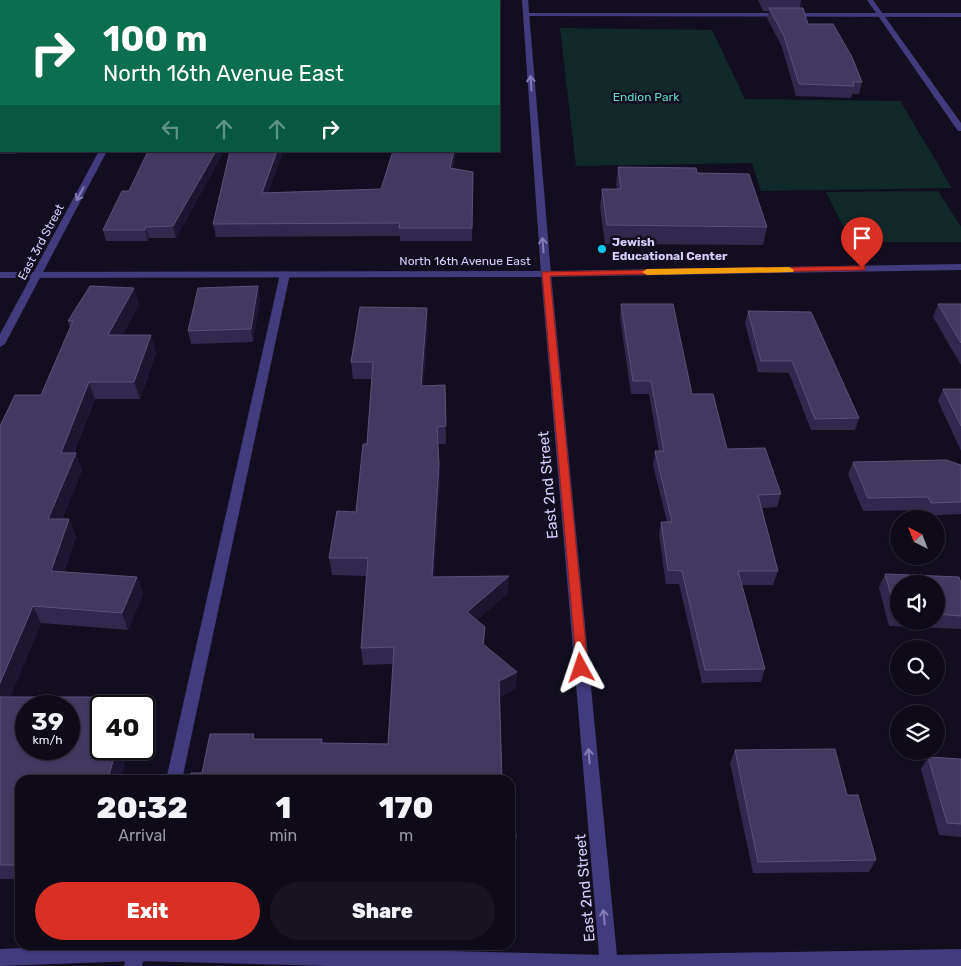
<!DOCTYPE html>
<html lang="en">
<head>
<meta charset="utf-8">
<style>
  body { margin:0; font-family:Rubik,sans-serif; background:#171321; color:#f1f3f6; height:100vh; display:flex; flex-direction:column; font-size:19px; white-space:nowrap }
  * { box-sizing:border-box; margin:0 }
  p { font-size:16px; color:#9b9aa2 }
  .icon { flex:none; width:28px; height:28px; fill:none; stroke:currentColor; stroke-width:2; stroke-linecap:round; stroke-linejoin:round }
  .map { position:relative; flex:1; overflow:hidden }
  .panel { position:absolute; left:15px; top:775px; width:500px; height:175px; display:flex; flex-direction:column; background:#0e0a18; border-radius:15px; box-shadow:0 1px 4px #0004,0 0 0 1px #2e2b37 }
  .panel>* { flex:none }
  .hud { position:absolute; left:0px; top:0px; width:500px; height:152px; box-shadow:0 1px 4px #0004,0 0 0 1px #2e2b37; background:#0b6e4f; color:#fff; overflow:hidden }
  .needle { width:32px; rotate:318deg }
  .fabs { position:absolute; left:890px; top:510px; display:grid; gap:10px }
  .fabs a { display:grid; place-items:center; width:55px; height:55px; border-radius:50%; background:#0e0a18; box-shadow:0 1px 4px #0004,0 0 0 1px #2e2b37; font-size:25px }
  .speed { position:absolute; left:15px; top:695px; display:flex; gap:10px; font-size:25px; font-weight:700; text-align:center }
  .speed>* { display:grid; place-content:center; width:65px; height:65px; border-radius:50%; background:#0e0a18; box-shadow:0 1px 4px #0004,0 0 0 1px #2e2b37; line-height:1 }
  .speed small { font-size:12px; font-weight:400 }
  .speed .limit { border:2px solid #111; border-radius:8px; background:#fff; color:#111 }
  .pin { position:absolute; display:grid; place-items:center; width:42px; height:42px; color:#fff; margin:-51px -21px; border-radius:50% 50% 50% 0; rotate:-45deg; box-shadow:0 0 5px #0007 }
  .pin .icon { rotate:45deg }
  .me { position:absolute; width:55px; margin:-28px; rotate:355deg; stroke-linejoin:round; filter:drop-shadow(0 0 4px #0008) }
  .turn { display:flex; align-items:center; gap:18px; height:105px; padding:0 20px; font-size:22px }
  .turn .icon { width:65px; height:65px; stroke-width:2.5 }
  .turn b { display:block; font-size:35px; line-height:42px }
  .lanes { display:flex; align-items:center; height:48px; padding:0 20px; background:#0003; justify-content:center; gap:25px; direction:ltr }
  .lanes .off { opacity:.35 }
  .eta { display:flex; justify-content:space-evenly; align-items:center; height:85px; text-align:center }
  .eta b { font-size:30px; font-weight:800; line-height:35px }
  .primary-button { display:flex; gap:10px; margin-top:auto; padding:10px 20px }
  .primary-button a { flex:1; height:58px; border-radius:30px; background:#d93025; color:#fff; font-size:20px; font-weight:800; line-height:58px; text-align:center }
  .primary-button a+a { background:#171321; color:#f1f3f6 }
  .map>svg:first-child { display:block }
  .green { fill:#112929 }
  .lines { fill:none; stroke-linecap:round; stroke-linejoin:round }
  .service { fill:#423b7d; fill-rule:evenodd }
  .minor { fill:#423b7d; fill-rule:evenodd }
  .tertiary { fill:#423b7d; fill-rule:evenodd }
  .wall { fill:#31284d; fill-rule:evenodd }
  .shaded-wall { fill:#1d1633 }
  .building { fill:#433960; stroke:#5a5179; fill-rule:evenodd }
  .oneway { stroke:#857db7 }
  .route { fill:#d93025; stroke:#8d1f18 }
  .slow { fill:#f59e0b }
  .poi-dot { fill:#0ac6ed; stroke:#120e20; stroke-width:2 }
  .labels { text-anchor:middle; stroke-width:5; stroke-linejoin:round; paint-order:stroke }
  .far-park-label { font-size:12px; fill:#5ed9c3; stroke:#120e20 }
  .far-street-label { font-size:12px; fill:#d7cefd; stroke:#120e20 }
  .far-poi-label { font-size:12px; font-weight:bold; fill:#d7cefd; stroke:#120e20; text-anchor:start }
  .street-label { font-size:15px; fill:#d7cefd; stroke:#120e20 }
</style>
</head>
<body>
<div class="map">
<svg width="961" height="966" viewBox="0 0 961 966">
  <rect width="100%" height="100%" fill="#120e20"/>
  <!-- green -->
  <g class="green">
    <path d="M560 28 712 30 745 99 900 101 952 188 761 191 752 163 576 166Z"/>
    <path d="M938 191 961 227V242H851L826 192Z"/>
  </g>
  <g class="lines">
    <!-- service -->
    <g class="service">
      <path d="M285 271 290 274 182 780H166L280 274Z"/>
      <path d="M129 945H147L142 966H124Z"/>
    </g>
    <!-- minor -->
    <g class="minor">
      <rect x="356" y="0" width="6" height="1"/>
      <path d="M526 13H961V17L524 16V14Z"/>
      <rect x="0" y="15" width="1" height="4"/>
      <path d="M961 264V270L546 277 0 278V272L546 271Z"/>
      <path d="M89 945H218L609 955 961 949V966H329L136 961 0 966V949Z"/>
    </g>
    <!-- tertiary -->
    <g class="tertiary">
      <path d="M522 0H528L551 274 618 966H600L541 274Z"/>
      <path d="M867 0H873L961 123V131H958Z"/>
      <path d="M99 151H107L5 344 0 347V334Z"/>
    </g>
  </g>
  <!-- wall -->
  <g class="wall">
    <path d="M226 0H263L262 1H227Z"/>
    <path d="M758 0H801L800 8 808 24 862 82 859 94H852L851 98 796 96 782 47 767 18 769 11H763Z"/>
    <path d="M0 32H1V151H18L16 154H0Z"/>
    <path d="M224 151 176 238H149L148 241H106L103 230 129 191Z"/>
    <path d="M230 151H283L268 193 381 189 393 151H456L453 168 473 172 472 241H400V236L216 237 213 224Z"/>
    <path d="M618 167 697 173 767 227 763 245 605 244 600 207 602 189H617L616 185Z"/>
    <path d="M134 288 139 305 122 335 156 352 140 399H95L74 453 82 470 62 519 76 536 64 572 137 577 143 594 128 630 41 623 10 697H131L135 706H101L128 749 120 780H20V879H0V426L41 395 70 328 68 321Z"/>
    <path d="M260 299 253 342 191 344 188 331Z"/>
    <path d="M621 304 692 394 727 449 781 494 777 507 762 508 778 571 773 585H741L765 669 761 682 702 683 679 584H666L659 535 661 522H667L653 465 655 451H659L649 394H631L620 317Z"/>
    <path d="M938 304H961V365L933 317Z"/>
    <path d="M748 311 859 418 855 430H811L789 373 758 372 745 323Z"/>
    <path d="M428 324 423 386 445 385 446 444H438L440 481 434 577 508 593 477 620 485 627V646L516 688 500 697 502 780 202 773 255 739H322L323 743 388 744 393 664 363 665 361 648 366 576 332 575 329 558 356 512 367 444 372 379H353L351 362Z"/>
    <path d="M943 389H961V451L938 401Z"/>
    <path d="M853 462 961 465V514L926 516 923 510 863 511 848 474Z"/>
    <path d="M885 574 961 583V629L889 626 879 587ZM899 584H936V621H899Z"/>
    <path d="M735 750 847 795 876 860 869 872 753 873 730 763Z"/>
    <path d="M928 757 961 759V837L939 835 921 769Z"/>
  </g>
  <!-- shaded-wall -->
  <g class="shaded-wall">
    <path d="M216 151H224L176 238 173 226Z"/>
    <path d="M277 151H283L264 205 262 193Z"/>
    <path d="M454 151H456L450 180V168Z"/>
    <path d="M146 227 149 238 148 241 145 230Z"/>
    <path d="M258 286 260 299 253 342 251 329Z"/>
    <path d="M134 288 139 305 113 352 108 335Z"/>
    <path d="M427 308 428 324 422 403 421 386Z"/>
    <path d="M151 335 156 352 140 399 134 382Z"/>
    <path d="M89 382 95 399 67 470 61 453Z"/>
    <path d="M76 453 82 470 55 536 48 519Z"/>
    <path d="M439 464 440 481 433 595 432 577Z"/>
    <path d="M69 519 76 536 59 588 51 571Z"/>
    <path d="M509 576 508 593 467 629V612Z"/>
    <path d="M137 577 143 594 128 630 122 613Z"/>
    <path d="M33 606 41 623 3 714 0 708V683Z"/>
    <path d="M485 627V644L483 661V644Z"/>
    <path d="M517 672 516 688 499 698V681Z"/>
    <path d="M131 697 135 706H129Z"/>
    <path d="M116 749H128L120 780H108Z"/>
    <path d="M515 849 514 865 510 868V854Z"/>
  </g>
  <!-- building -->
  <g class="building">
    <path d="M769 8H803L808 24H833L852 57 862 82H853L854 86 799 84 784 36Z"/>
    <rect x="0" y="32" width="1" height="111"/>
    <path d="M148 151H216L173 226 146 227 145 230H103L122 191H129Z"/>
    <path d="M230 151H277L262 193 381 189 393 151H454L450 168 473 172 472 228H399L400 223 213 224Z"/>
    <path d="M618 167 696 168 697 173 749 174 767 227 607 225 602 189H621Z"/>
    <path d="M90 286 134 288 108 335H151L134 382H89L61 453H76L48 519H69L51 571 137 577 122 613 33 606 0 683V426L15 395H41L73 321H68Z"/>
    <path d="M258 286 251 329 188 331 198 288Z"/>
    <path d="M621 304H673L692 394H713L727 449 765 448 781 494 758 495 778 571H738L765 669 705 670 682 571 668 570 661 522H672L655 451H664L651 381H633Z"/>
    <path d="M938 304H961V343Z"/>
    <path d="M360 307 427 308 421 386 445 385 446 426 437 427 439 464 432 577 509 576 467 612 485 627 483 644 517 672 499 681 502 780H189L191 773H202L210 734H254L253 739H322L321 743 388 744 394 647 361 648 368 558H329L337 511 356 512 363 444H367L373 362H351Z"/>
    <path d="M748 311 811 312 859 418 815 419 792 361H761Z"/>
    <path d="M943 389H961V426Z"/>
    <path d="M946 460 961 465V502L931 503 928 497 868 498 853 462Z"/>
    <path d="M885 574 959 577 961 583V616L936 614V584H899V613L896 612Z"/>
    <path d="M0 697H131L129 706H101V749H116L108 780H20V865H0ZM26 706H69V749H26Z"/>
    <path d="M835 749 847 795H858L876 860 758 862 735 750Z"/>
    <path d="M928 757 961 759V824L947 823Z"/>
    <path d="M510 829 516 834 515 850 510 854Z"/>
  </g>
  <!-- one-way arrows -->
  <defs><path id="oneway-shaft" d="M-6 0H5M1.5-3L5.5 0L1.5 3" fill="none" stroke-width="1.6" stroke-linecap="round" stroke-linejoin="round" transform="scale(1.25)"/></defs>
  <g class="oneway">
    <use href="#oneway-shaft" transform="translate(531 83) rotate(-94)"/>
    <use href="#oneway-shaft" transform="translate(80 194) rotate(118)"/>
    <use href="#oneway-shaft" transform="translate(543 245) rotate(-94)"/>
    <use href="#oneway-shaft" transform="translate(589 756) rotate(-95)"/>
    <use href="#oneway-shaft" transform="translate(604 917) rotate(-96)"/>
  </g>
  <!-- route -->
  <path class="route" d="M862 266H865V270L550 276 588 668 586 672H577L542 272Z"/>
  <!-- slow -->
  <path class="slow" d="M789 267 794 270 793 272 647 275 642 272 647 269Z"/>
  <!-- markers -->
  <circle class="poi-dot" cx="602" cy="249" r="5"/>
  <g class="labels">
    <!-- far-park labels -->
    <g class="far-park-label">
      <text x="646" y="101">Endion Park</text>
    </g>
    <!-- far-street labels -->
    <g class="far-street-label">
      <text transform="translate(41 242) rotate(-62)" y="4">East 3rd Street</text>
      <text x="465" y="265">North 16th Avenue East</text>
    </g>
    <!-- far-poi labels -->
    <g class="far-poi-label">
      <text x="612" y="246">Jewish<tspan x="612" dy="14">Educational Center</tspan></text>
    </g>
    <!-- street labels -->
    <g class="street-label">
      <text transform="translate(548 485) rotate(-95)" y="5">East 2nd Street</text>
      <text transform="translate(585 888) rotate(-95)" y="5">East 2nd Street</text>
    </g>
  </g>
</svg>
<div class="fabs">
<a><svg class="needle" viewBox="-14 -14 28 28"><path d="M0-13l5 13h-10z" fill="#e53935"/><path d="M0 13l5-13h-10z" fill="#9b9aa2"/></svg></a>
<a><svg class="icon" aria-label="sound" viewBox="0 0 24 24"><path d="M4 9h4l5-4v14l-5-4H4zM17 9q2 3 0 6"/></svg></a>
<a><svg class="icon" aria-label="search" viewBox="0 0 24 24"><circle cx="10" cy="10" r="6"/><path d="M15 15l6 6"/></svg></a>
<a><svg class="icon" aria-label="layers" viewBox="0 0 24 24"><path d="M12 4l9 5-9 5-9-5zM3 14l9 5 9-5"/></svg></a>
</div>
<div class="speed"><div>39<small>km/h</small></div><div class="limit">40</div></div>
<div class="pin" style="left:862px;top:268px;background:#d93025"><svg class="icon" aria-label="arrive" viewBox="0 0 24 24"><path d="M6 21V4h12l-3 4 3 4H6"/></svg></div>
<svg class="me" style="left:581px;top:668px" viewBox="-20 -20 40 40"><path d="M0-17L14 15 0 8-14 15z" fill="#d93025" stroke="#fff" stroke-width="4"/></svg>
<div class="hud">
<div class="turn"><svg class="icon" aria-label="right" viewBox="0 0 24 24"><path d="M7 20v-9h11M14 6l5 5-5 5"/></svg><div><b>100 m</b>North 16th Avenue East</div></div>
<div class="lanes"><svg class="icon off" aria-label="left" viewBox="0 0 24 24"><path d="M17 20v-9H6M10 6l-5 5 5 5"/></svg><svg class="icon off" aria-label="ahead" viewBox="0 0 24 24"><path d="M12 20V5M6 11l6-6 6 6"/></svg><svg class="icon off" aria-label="ahead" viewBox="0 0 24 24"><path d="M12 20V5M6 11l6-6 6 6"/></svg><svg class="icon" aria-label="right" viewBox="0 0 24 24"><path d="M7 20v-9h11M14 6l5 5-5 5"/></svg></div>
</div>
<section class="panel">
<div class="eta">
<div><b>20:32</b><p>Arrival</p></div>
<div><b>1</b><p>min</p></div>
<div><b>170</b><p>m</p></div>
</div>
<div class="primary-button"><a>Exit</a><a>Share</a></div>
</section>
</div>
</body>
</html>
